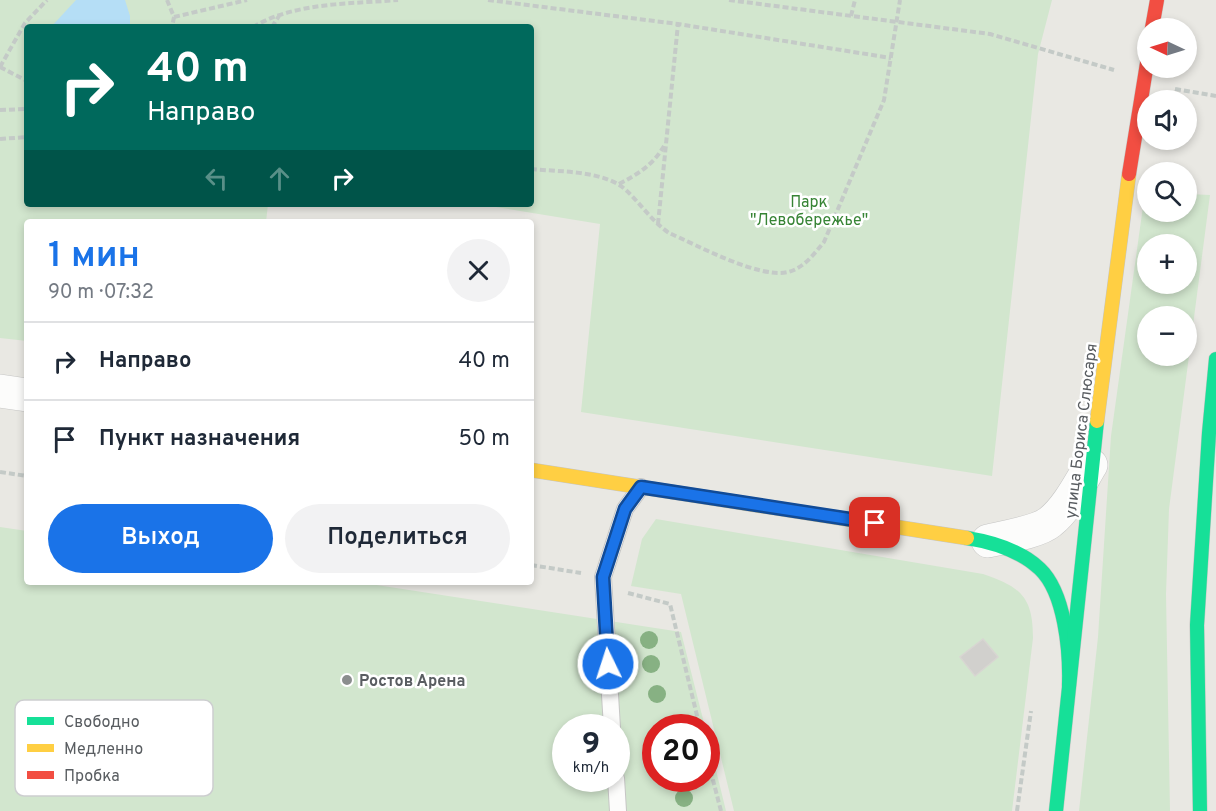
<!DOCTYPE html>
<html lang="ru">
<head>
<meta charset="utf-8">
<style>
  body { margin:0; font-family:Overpass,sans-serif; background:#f2f2f3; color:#1f2937; height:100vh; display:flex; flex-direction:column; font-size:22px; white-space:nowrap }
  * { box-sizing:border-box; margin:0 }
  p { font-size:20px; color:#747a83 }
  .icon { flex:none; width:33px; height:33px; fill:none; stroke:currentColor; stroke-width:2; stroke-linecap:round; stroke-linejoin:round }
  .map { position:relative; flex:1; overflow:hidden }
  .sheet { position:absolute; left:24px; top:219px; width:510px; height:366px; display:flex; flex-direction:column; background:#fff; border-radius:6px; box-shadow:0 3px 9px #0003 }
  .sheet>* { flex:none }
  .banner { position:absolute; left:24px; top:24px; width:510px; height:183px; border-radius:6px; box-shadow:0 3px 9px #0003; background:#00695c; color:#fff; overflow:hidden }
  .needle { width:39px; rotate:274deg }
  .buttons { position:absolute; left:1137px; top:18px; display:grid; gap:12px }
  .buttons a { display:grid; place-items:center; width:60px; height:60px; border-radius:50%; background:#fff; box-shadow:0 3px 9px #0003; font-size:30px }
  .speed { position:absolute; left:552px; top:714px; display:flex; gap:12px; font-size:30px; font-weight:700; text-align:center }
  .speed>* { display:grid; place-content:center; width:78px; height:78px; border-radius:50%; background:#fff; box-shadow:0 3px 9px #0003; line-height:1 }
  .speed small { font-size:15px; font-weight:400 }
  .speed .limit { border:9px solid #d22; background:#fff; color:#111 }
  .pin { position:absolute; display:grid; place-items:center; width:51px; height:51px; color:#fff; margin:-26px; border-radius:12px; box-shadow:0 3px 9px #0006 }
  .me { position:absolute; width:66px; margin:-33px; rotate:356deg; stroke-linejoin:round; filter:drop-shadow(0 0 4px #0008) }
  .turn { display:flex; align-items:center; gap:21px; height:126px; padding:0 24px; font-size:27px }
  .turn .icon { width:78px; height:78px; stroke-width:2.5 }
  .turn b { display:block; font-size:42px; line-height:51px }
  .lanes { display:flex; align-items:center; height:57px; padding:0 24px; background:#0003; justify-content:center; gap:30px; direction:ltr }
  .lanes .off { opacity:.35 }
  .round { display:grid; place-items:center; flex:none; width:63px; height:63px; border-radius:32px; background:#f2f2f3 }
  .overview { display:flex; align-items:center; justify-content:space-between; height:102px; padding:0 24px }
  h1 { font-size:36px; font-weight:600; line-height:45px; color:#1a73e8 }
  .action { display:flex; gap:12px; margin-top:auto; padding:12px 24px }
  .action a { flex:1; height:69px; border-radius:36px; background:#1a73e8; color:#fff; font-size:24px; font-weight:600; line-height:69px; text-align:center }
  .action a+a { background:#f2f2f3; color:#1f2937 }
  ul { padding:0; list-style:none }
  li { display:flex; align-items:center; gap:18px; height:78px; padding:0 24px; border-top:2px solid #e0e1e3 }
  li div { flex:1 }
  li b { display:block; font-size:22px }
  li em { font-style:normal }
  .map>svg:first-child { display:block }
  .green { fill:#d2e6ce; fill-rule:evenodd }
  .water { fill:#b5def6 }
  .building { fill:#d1d0cd; stroke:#d8d6d2; stroke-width:1.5 }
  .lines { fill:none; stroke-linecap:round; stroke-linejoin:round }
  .lane-casing { stroke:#c6c6c5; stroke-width:18 }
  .street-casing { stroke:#c6c6c5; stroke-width:34 }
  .fast-casing { stroke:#c5c5c3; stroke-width:15 }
  .slow-casing { stroke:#c5c5c3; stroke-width:15 }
  .jam-casing { stroke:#c5c5c3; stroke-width:15 }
  .path { stroke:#c4cac7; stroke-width:4; stroke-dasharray:6 3; stroke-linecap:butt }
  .lane { stroke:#fcfcfb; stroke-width:16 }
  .street { stroke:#fcfcfb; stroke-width:33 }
  .fast { stroke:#16e098; stroke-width:14 }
  .slow { stroke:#ffcf43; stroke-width:14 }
  .jam { stroke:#f24e42; stroke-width:14 }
  .jam-bridge-casing { stroke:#c5c5c3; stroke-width:15; stroke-linecap:butt }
  .jam-bridge { stroke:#f24e42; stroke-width:14 }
  .tree { fill:#87b183 }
  .route-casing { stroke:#114b97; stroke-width:15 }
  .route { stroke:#1a73e8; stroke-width:10 }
  .poi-dot { fill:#8b8e8e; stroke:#fff; stroke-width:2 }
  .labels { text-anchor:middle; stroke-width:5; stroke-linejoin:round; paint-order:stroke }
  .park-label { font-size:16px; fill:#378435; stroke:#fff }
  .street-label { font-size:16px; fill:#595d61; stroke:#fff }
  .poi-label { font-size:16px; font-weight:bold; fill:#595d61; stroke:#fff; text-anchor:start }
  .key { fill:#fff; stroke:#cdced0; stroke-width:1.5 }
  .key-label { font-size:16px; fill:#595d61 }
</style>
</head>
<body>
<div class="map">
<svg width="1216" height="811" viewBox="0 0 1216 811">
  <rect width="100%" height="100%" fill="#e9e8e3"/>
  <!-- green -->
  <g class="green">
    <path d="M0 0H1052L1038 54 992 476 581 412 600 224 478 204H531V27H27V204H268L266 222H27V341L0 338Z"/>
    <path d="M1145 192H1147L1148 212H1186L1187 194 1210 195 1169 509 1166 594 1170 811H1079L1098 637 1111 436ZM1148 244H1186V284H1148ZM1148 316H1186V356H1148Z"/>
    <path d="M656 519 983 574C1021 587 1033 597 1033 638L1012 811H734L681 594 631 586 642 539Z"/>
    <path d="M0 527 27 531V582H357L681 632 705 727 656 728V778H706L707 733 726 811H0ZM566 728H616V778H566Z"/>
  </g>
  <!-- water -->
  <path class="water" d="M76 0H125L130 16V27H51Z"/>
  <!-- building -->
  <path class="building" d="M983 639 998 657 975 676 960 657Z"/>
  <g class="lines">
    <!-- lane casing -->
    <g class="lane-casing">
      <g id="lane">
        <path d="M612 728 603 577 625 509 641 487"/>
        <path d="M616 778 618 811"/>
      </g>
    </g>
    <!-- street casing -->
    <g class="street-casing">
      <g id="street">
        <path d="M0 391 27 395"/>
        <path d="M988 541C1004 537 1038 532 1050 522 1067 509 1080 483 1091 465"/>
      </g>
    </g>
    <!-- fast casing -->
    <g class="fast-casing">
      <g id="fast">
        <path d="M967 538C992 542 1021 551 1040 569 1065 593 1070 651 1069 685"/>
        <path d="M1056 811 1097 421"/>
        <path d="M1200 811 1197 625 1209 433 1216 359"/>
      </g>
    </g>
    <!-- slow casing -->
    <g class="slow-casing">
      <g id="slow">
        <path d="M1097 421 1129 174"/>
        <path d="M531 470 967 538"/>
      </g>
    </g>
    <!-- jam casing -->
    <g class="jam-casing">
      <path id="jam" d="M1152 28 1157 0"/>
    </g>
    <!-- path -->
    <g class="path">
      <path d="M167 0 174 17 172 27"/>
      <path d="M488 0 678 24 891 58"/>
      <path d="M729 0 990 34 1114 70"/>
      <path d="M851 16 855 0"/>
      <path d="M174 17 247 0"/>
      <path d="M253 27C295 2 351 4 398 0"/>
      <path d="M272 27 279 16"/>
      <path d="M0 67 25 23 47 0"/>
      <path d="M0 67 27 81"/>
      <path d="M1175 89 1216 96"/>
      <path d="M0 110 27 109"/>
      <path d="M0 139 27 137"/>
      <path d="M531 169C561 172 608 170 629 193 643 207 653 222 669 233 697 245 759 279 788 272 804 268 814 254 824 242L884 100 900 0"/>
      <path d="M619 184C638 174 653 165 664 146"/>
      <path d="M658 224 678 24"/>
      <path d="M0 472 27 476"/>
      <path d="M531 565 581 573"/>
      <path d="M628 593 670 604 700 728"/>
      <path d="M706 753 721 811"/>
      <path d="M1017 811 1031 711"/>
    </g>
    <!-- lane -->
    <use href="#lane" class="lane"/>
    <!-- street -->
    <use href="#street" class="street"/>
    <!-- fast -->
    <use href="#fast" class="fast"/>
    <!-- slow -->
    <use href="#slow" class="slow"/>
    <!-- jam -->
    <use href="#jam" class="jam"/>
    <!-- jam-bridge casing -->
    <g class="jam-bridge-casing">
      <path id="jam-bridge" d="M1129 174 1148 57"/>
    </g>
    <!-- jam-bridge -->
    <use href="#jam-bridge" class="jam-bridge"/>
  </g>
  <!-- trees -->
  <g class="tree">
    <circle cx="649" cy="640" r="9"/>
    <circle cx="651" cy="664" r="9"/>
    <circle cx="657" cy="694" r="9"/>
    <circle cx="684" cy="798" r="9"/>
  </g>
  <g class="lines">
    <!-- route casing -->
    <g class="route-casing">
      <path id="route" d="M608 664 603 577 625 509 641 487 875 523"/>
    </g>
    <!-- route -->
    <use href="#route" class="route"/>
  </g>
  <!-- markers -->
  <circle class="poi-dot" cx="347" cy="680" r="6"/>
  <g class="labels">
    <!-- park labels -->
    <g class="park-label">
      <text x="809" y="207">Парк<tspan x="809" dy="18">"Левобережье"</tspan></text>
    </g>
    <!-- street labels -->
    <g class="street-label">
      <text transform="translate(1080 431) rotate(-83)" y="6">улица Бориса Слюсаря</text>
    </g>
    <!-- poi labels -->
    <g class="poi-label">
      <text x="359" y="686">Ростов Арена</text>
    </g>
  </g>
  <!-- legend -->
  <rect x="15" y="700" width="198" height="96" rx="9" class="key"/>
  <rect x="27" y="717" width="27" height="8" fill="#16e098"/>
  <rect x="27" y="744" width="27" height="8" fill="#ffcf43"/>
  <rect x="27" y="771" width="27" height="8" fill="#f24e42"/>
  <g class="key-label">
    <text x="64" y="727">Свободно</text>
    <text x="64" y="754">Медленно</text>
    <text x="64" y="781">Пробка</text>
  </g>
</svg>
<div class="buttons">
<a><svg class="needle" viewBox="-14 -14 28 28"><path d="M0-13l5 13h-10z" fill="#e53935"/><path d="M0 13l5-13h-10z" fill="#747a83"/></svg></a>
<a><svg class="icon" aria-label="sound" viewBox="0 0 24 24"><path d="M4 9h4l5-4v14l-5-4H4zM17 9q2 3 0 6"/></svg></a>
<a><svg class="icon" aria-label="search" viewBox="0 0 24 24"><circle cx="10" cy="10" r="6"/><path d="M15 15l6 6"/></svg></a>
<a>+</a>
<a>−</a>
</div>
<div class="speed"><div>9<small>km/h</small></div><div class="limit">20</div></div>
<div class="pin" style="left:875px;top:523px;background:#d93025"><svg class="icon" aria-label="arrive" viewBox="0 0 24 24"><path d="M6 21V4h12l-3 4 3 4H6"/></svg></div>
<svg class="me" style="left:608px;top:664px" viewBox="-20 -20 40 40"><circle r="17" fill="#1a73e8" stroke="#fff" stroke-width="3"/><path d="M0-11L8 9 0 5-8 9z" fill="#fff"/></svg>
<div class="banner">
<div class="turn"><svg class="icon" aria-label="right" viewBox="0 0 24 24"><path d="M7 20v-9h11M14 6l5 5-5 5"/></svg><div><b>40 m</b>Направо</div></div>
<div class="lanes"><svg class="icon off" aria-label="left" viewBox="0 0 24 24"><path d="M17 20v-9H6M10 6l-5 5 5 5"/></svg><svg class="icon off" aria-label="ahead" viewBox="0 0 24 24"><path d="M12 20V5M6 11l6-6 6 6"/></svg><svg class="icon" aria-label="right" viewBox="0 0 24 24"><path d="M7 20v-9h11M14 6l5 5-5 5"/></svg></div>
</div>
<section class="sheet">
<div class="overview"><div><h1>1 мин</h1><p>90 m · 07:32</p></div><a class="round"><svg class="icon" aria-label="close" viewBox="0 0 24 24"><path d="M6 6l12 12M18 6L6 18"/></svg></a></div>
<ul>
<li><svg class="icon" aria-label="right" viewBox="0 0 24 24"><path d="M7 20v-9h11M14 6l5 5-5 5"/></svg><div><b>Направо</b></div><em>40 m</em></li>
<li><svg class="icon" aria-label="arrive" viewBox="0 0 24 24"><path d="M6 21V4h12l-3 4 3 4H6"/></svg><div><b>Пункт назначения</b></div><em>50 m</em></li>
</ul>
<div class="action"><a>Выход</a><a>Поделиться</a></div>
</section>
</div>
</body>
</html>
